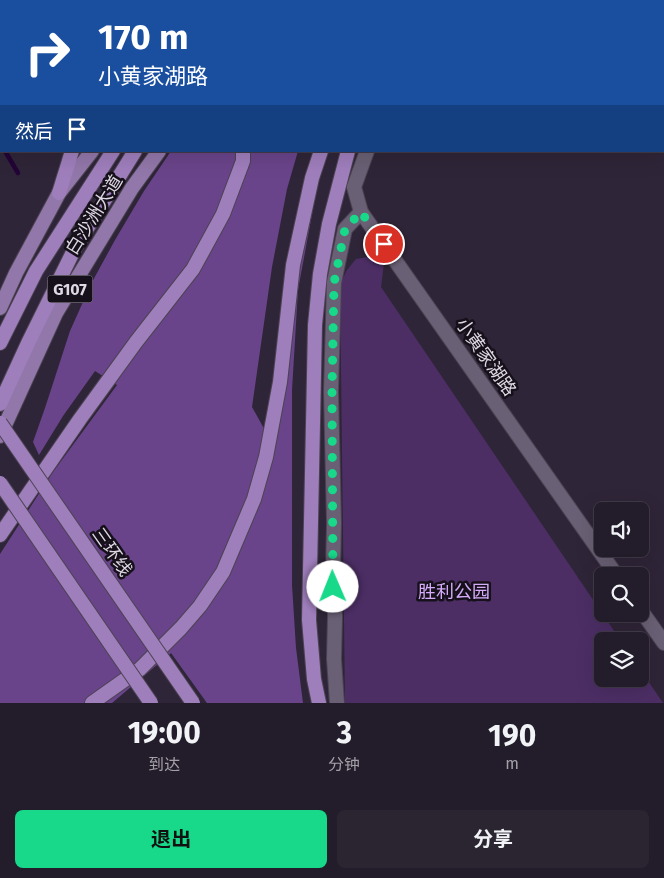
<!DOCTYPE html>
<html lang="zh">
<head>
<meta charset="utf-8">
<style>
  body { margin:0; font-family:"Fira Sans","Noto Sans SC",sans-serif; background:#2b2532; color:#f1f3f6; height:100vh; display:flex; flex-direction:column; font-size:19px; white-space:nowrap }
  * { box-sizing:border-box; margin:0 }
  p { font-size:16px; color:#a3a1a8 }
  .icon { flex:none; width:28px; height:28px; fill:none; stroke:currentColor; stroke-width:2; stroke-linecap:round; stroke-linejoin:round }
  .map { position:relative; height:703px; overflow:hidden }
  .sheet { display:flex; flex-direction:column; background:#231c2a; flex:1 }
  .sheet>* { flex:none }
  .top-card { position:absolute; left:0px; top:0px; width:665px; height:152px; box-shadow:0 5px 20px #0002,0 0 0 1px #403a47; background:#1a4fa0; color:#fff; overflow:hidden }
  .buttons { position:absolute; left:594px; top:502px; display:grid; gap:10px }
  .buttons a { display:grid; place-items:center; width:55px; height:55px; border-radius:8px; background:#231c2a; box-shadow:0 5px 20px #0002,0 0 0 1px #403a47; font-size:25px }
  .pin { position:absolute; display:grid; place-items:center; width:42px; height:42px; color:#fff; margin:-21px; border:2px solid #fff; border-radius:50%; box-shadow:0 1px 5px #0007 }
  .me { position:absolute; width:55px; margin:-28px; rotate:359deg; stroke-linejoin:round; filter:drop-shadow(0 0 4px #0008) }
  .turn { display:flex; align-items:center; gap:18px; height:105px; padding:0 15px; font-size:22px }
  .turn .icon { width:65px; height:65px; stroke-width:2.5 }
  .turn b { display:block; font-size:35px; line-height:42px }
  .then { display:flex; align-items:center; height:48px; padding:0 15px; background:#0003; gap:10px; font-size:19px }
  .eta { display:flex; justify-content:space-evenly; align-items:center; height:85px; text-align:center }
  .eta b { font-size:30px; font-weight:700; line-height:35px }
  .cta { display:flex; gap:10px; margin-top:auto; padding:10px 15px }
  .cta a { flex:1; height:58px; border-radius:8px; background:#17d989; color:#111; font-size:20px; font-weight:700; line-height:58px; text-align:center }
  .cta a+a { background:#2b2532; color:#f1f3f6 }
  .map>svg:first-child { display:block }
  .green { fill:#4c2e65 }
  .forest { fill:#6a448a }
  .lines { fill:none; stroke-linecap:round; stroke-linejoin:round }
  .stream { stroke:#220436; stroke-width:4.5 }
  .minor-casing { stroke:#4b4352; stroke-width:16 }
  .tertiary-casing { stroke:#4b4352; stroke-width:16 }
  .primary-casing { stroke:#4b4352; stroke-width:16 }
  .trunk-casing { stroke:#4b4352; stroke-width:16 }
  .minor { stroke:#6a6075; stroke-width:14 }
  .tertiary { stroke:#6a6075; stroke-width:14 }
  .primary { stroke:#9277aa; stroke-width:14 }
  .trunk { stroke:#9f7ebc; stroke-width:14 }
  .trunk-bridge-casing { stroke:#4b4352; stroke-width:16; stroke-linecap:butt }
  .trunk-bridge { stroke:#9f7ebc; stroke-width:14 }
  .route { stroke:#17d989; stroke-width:9; stroke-dasharray:0 16.2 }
  .labels { text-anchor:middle; stroke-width:5; stroke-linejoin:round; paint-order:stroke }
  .shield { fill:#151019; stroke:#a29ca7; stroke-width:1 }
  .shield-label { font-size:16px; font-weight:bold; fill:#ded8e4 }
  .street-label { font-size:18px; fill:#ded8e4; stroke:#151019 }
  .park-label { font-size:18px; fill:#d5acfb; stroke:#151019 }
</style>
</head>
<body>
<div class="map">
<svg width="664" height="703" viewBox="0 0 664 703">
  <rect width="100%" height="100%" fill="#2f2538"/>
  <!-- green -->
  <path class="green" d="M373 256 384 263 381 287 621 641H602V679H640V669L663 703H345L340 284 347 270 356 259Z"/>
  <!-- forest -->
  <path class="forest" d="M171 151H298L287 189 272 267 252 407 273 445 297 264 313 209 298 290 292 390V585L296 648 303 703H207L171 653 112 703H0V554L53 472 117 385 95 371 63 416 39 455 33 442 45 408 70 331 91 284 115 240 144 191Z"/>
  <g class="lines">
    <!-- stream -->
    <g class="stream">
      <path d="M0 143 1 145"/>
      <path d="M5 151 18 173"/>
    </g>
    <!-- minor casing -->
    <g class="minor-casing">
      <path id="minor" d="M337 703 334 659 335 616 333 572 334 523 331 391 334 283 345 229 361 212"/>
    </g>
    <!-- tertiary casing -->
    <g class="tertiary-casing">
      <g id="tertiary">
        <path d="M443 1 444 0"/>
        <path d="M367 151 354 187 361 212 617 576"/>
        <path d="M640 609 664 643"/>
      </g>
    </g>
    <!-- primary casing -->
    <g class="primary-casing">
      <g id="primary">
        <path d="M225 1 227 0"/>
        <path d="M312 1 314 0"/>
        <path d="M0 308 16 273 59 193 92 151"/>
        <path d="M0 436 56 313 132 188 159 151"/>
      </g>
    </g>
    <!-- trunk casing -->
    <g class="trunk-casing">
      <g id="trunk">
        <path d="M77 0 78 1"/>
        <path d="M195 0 196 1"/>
        <path d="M254 1 255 0"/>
        <path d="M281 1 283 0"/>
        <path d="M386 1 387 0"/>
        <path d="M423 1 424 0"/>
        <path d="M59 193 72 151"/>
        <path d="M0 343 36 271 113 151"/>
        <path d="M0 404 29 341 76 246 135 151"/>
        <path d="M0 535 80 419 136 342 193 269 223 214 243 161V151"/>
        <path d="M92 703 140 669 181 628 200 606 223 572 254 499 266 457 280 382 293 265 312 178 321 151"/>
        <path d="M319 703 314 679 309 620 315 325 320 274 329 224 348 151"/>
      </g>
    </g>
    <!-- minor -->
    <use href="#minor" class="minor"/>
    <!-- tertiary -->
    <use href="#tertiary" class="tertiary"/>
    <!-- primary -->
    <use href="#primary" class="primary"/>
    <!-- trunk -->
    <use href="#trunk" class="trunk"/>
    <!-- trunk-bridge casing -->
    <g class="trunk-bridge-casing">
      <g id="trunk-bridge">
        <path d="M0 423 193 703"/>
        <path d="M0 483 151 703"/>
      </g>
    </g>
    <!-- trunk-bridge -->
    <use href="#trunk-bridge" class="trunk-bridge"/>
  </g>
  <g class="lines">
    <!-- route -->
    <path class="route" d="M333 587 332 391 334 283 345 229 361 212 384 244"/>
  </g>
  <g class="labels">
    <!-- shield labels -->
    <rect class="shield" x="47.5" y="275.5" width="45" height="27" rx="4"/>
    <g class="shield-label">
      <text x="70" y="295">G107</text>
    </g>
    <!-- street labels -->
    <g class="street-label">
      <text transform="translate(94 215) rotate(-58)" y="6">白沙洲大道</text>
      <text transform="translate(486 357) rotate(55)" y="6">小黄家湖路</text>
      <text transform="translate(112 552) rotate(55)" y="6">三环线</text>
    </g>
    <!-- park labels -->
    <g class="park-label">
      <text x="454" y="598">胜利公园</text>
    </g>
  </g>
</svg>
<div class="buttons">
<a><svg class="icon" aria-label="sound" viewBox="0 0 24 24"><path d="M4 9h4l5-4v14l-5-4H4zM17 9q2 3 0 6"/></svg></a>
<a><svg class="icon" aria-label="search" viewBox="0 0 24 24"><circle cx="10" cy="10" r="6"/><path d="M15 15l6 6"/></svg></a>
<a><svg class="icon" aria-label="layers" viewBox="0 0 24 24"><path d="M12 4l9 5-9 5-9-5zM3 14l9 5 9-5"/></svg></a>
</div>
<div class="pin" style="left:384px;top:244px;background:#d93025"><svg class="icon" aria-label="arrive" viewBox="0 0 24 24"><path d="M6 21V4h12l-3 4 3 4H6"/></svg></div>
<svg class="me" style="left:333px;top:587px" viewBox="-20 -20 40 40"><circle r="19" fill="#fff"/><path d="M0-13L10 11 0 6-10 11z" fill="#17d989"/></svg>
<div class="top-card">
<div class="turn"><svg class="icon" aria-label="right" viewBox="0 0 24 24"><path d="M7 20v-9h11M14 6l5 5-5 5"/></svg><div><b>170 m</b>小黄家湖路</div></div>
<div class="then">然后<svg class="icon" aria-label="arrive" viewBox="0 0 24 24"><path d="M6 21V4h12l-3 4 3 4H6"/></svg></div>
</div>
</div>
<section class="sheet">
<div class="eta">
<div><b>19:00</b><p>到达</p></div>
<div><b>3</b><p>分钟</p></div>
<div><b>190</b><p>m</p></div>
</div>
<div class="cta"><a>退出</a><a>分享</a></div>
</section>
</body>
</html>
